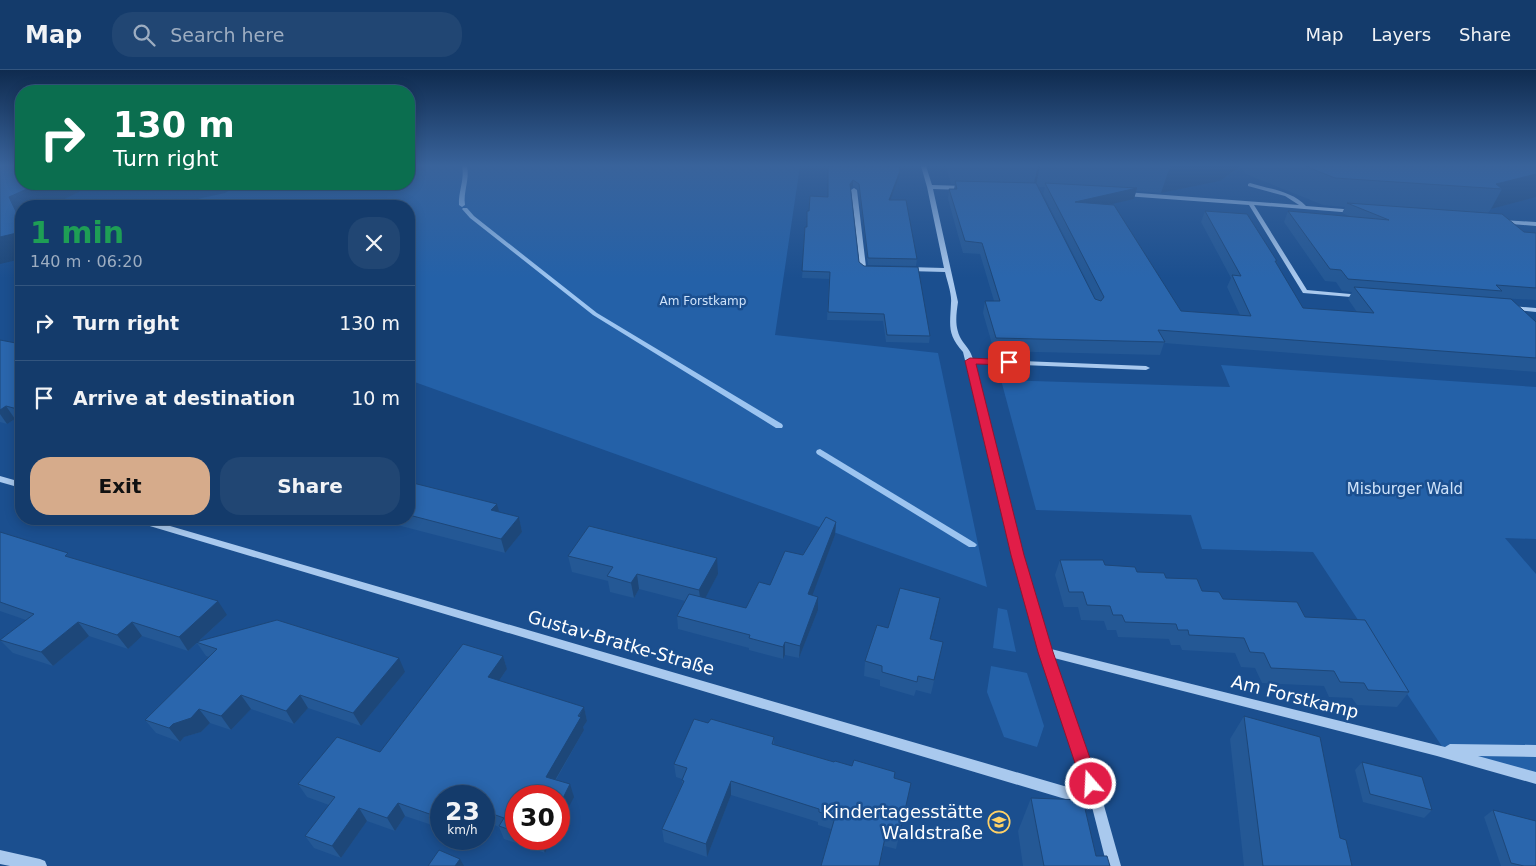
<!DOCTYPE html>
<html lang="en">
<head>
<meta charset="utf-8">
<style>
  body { margin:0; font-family:"DejaVu Sans",sans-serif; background:#214673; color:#f1f3f6; height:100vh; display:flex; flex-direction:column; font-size:19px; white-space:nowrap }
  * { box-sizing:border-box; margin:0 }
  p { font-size:16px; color:#9dadc1 }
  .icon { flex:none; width:28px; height:28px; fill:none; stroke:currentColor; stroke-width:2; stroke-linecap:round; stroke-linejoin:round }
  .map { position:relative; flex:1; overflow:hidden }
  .side { position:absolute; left:15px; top:130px; width:400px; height:325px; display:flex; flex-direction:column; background:#143b6b; border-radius:20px; box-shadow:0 2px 12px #0003,0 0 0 1px #33557e }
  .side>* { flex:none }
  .guide { position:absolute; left:15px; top:15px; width:400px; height:105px; border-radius:20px; box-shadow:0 2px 12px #0003,0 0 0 1px #33557e; background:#0b6e4f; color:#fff; overflow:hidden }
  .speed { position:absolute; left:430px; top:715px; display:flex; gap:10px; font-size:25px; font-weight:700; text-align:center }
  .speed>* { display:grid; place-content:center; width:65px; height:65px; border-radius:50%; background:#143b6b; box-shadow:0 2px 12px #0003,0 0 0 1px #33557e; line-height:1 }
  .speed small { font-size:12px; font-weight:400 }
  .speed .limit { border:8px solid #d22; background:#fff; color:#111 }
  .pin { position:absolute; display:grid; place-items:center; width:42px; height:42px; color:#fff; margin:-21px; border-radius:10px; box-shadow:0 2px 8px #0006 }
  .me { position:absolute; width:55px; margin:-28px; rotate:341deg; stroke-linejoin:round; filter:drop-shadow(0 0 4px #0008) }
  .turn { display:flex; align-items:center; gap:18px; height:105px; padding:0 15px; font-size:22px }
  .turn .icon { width:65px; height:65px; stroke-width:2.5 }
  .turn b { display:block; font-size:35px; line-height:42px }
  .round { display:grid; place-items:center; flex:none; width:52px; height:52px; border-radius:20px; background:#214673 }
  .headline { display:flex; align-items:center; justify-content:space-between; height:85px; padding:0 15px }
  h1 { font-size:30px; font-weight:700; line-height:38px; color:#1e9e55 }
  .button { display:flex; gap:10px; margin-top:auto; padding:10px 15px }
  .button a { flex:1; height:58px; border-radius:20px; background:#d6ab8b; color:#111; font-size:20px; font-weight:700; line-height:58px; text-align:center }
  .button a+a { background:#214673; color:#f1f3f6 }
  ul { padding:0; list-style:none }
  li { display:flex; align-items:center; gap:15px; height:75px; padding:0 15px; border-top:1px solid #33557e }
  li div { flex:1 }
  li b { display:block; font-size:19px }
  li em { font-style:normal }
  header { display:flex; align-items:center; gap:30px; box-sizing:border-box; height:70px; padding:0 25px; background:#143b6b; border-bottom:1px solid #33557e }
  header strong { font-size:24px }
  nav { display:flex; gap:28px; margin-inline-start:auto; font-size:18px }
  .search { width:350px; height:45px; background:#214673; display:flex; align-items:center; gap:12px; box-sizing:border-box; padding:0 18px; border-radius:20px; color:#9dadc1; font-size:19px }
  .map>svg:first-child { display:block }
  .green { fill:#2461a8 }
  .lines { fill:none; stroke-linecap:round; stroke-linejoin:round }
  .stream { fill:#9cc4f0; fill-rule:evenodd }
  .minor { fill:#a9c9ee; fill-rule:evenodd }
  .wall { fill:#245895; fill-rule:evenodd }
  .shaded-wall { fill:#1d4779 }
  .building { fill:#2a66ad; stroke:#1d4779 }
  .route { fill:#e11d48; stroke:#92132f }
  .labels { text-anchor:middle; stroke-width:5; stroke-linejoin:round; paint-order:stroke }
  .far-park-label { font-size:12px; fill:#cfe3fa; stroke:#1b4f8f }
  .park-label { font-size:15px; fill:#cfe3fa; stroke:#1b4f8f }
  .near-street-label { font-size:18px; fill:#fff; stroke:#1b4f8f }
  .near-poi-label { font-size:18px; fill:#fff; stroke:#1b4f8f; text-anchor:end }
</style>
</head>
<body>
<header>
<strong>Map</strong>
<div class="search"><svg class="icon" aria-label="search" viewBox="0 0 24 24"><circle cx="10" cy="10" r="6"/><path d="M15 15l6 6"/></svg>Search here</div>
<nav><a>Map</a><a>Layers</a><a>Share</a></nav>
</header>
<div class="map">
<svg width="1536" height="796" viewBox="0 0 1536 796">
  <rect width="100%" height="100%" fill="#1b4f8f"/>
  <!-- green -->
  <g class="green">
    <path d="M409 96H800L775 265 938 283 987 517 409 310V136H166L225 123 240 114H409Z"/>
    <path d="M1221 295 1536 317V469L1505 468 1536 504V705L1445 681 1313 482 1202 479 1191 445 1036 440 1001 310 1230 317Z"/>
    <path d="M998 538 1007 540 1016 582 993 578Z"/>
    <path d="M991 596 1027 603 1044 656 1037 677 1004 667 987 622Z"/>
  </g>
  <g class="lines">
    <!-- stream -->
    <g class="stream">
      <path d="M462 96H467C470 109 463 122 465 135L462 137 459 135C458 122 465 109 462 96Z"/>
      <path d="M463 138H467L474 146 597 243 782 354 783 356 782 358H776L593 245 470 148 462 139Z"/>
      <path d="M820 379 975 473 977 475 975 477H969L817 384 816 382 817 380Z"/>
    </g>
    <!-- minor -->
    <g class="minor">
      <path d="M921 96H926L932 115 965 116 968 118 965 120 933 119 958 232C956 246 954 259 963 272 968 279 970 280 973 289L1146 296 1150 298 1146 300 974 293 1023 485 1051 579 1445 677 1450 674 1536 675V687L1478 686 1536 702V714L1437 686 1054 588 1103 732 1121 796H1107L1092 737 133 451 131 449H146L1088 723 1040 582 1013 485 963 282C947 264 950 256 951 233 952 224 947 211 945 202L908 201 905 199 908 197 944 198 927 117Z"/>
      <path d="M1250 113C1269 119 1292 121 1306 136L1356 140 1357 141 1354 143 1254 135 1307 220 1361 225 1364 227 1363 228 1303 223 1249 135 1125 126 1122 124 1125 122 1299 135 1285 126 1248 116V114Z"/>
      <path d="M854 118 857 120 866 197 873 199C870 202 863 202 860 199L851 120Z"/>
      <path d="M1502 150 1536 152V156L1500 153 1499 152Z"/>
      <path d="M1511 236 1536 238V242L1509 239 1508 238Z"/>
      <path d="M0 406 21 412V418L0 412Z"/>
      <path d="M0 780 40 789 45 791 47 796H10L0 794Z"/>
    </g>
  </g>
  <!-- wall -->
  <g class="wall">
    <path d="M828 96 899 107 890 130 917 189 916 196 868 195 859 120 853 116 850 119 859 192 930 266 929 273 886 272 883 251 827 250 829 209 802 208 805 157H807L828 127Z"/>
    <path d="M946 96H1536V127L1491 139 1488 143 1524 162 1536 163V230L1498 228 1536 252V302L1164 273 1160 285 994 281 983 243 985 231H994L980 184 963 183 948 129 949 119H954L955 114H951ZM1241 97 1246 104 1323 135 1345 137 1342 143 1349 146 1288 141 1284 152 1325 211 1336 212 1342 221 1352 222 1348 229 1357 242 1303 238 1276 193 1277 191 1205 141 1201 152 1231 208 1227 217 1240 245 1181 241 1110 134 1134 129 1136 121 1161 123 1220 111ZM1038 116 1039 117H1045L1043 124 1096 229Z"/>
    <path d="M0 270 21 274V351L15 349 7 354 0 352Z"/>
    <path d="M409 412 497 434 499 442 519 447 522 462 505 483 374 449H409Z"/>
    <path d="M836 452 835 465 812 525 818 540 799 588 785 585 783 589 749 580V578L678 559 677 546 685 531 639 519 634 528 610 522 608 511 572 502 568 486 718 504 705 528 746 538Z"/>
    <path d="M0 462 227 545 198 572 405 602 361 656 308 638 294 654 251 639 231 660 210 653 201 662 184 667 180 672 156 663 145 650 209 587 206 586 197 573 188 581 142 566 128 579 89 566 53 596 13 583 0 570 26 550 0 541Z"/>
    <path d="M1060 490 1105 495 1166 508 1223 529 1305 547 1409 622 1397 637 1357 635 1352 628 1329 627 1324 616 1262 613 1255 598 1241 597 1235 583 1182 580 1180 575H1171L1169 569 1118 567 1116 560H1107L1104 551 1081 550 1078 537H1064L1055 505Z"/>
    <path d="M940 528 930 569 943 572 931 624 916 620 914 626 880 616V610L864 606 865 591 888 558Z"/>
    <path d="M503 586 507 599 499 611 584 637 587 651 583 657 584 660 556 710 574 727 516 726V769H552L545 783 504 769 499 757 484 751V726H441V758L405 746 395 761 367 751 341 788 314 778 305 766 329 735 307 727 298 714 380 682Z"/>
    <path d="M1244 646 1340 768 1352 796H1244L1230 669Z"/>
    <path d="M708 653 774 667V674L834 692 911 713 896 779 884 776 879 796H821L831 759 818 755V752L731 725 707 787 664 772 662 759 682 714V709L676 707 674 694Z"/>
    <path d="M1362 692 1432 740 1424 748 1363 732 1355 700Z"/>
    <path d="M1031 728 1096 786 1110 796H1023L1018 761Z"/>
    <path d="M1493 740 1536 796H1501L1484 747Z"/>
  </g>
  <!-- shaded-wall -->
  <g class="shaded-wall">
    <path d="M1038 96H1040L1036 115 1033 117Z"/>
    <path d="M1170 96H1241L1220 111 1161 123Z"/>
    <path d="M900 101 899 107 888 136 889 130Z"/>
    <path d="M1536 104V127L1491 139 1502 119 1496 114Z"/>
    <path d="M853 110V116L849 120 850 114Z"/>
    <path d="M38 114H95L50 136H21V152L9 127Z"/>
    <path d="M1137 118 1134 129 1073 143 1075 132Z"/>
    <path d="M21 162V189L0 194V167Z"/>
    <path d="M6 336 15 349 7 354 0 344V340Z"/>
    <path d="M497 434 501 448 491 440Z"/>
    <path d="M519 447 522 462 505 483 501 469Z"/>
    <path d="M836 452 835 465 808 537V524Z"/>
    <path d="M717 488 718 504 701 536 699 520Z"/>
    <path d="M637 504 639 519 634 528 631 513Z"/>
    <path d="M818 527V540L799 588 800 576Z"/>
    <path d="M940 528 937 543 927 583 930 569Z"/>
    <path d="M218 531 227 545 188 581 179 567Z"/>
    <path d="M78 552 89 566 53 596 41 582Z"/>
    <path d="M132 552 142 566 128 579 117 565Z"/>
    <path d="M785 572V585L783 589V577Z"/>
    <path d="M503 586 507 599 492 621 488 607Z"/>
    <path d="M399 588 405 602 361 656 353 643Z"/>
    <path d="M241 625 251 639 231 660 221 646Z"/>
    <path d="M300 625 308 638 294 654 286 641Z"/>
    <path d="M584 637 587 651 583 657 584 660 550 719 546 707Z"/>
    <path d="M199 639 210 653 201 662 184 667 180 672 169 658 173 654Z"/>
    <path d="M731 711V725L707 787 706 774Z"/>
    <path d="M570 714 574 727 559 756V736Z"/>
    <path d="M398 733 405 746 395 761 387 748Z"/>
    <path d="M359 738 367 751 341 788 332 776Z"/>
    <path d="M541 769H552L545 783 540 771Z"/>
    <path d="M460 789 464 796H455Z"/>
  </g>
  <!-- building -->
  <g class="building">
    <path d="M0 96H21V114H38L9 127 21 152V162L0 167Z"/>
    <path d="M828 96H899L900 101 889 130H906L917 189 868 188 859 114 853 110 850 114 859 192 864 196 918 197 930 266 887 265 884 244 828 242 830 202 802 201 805 157H807V141H809L810 126 828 127Z"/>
    <path d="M1305 96H1536V104L1496 114 1502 119 1335 108Z"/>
    <path d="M955 111 1036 113 1095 229 1101 231 1104 227 1045 113 1137 118 1075 132 1114 135 1181 241 1251 246 1232 205 1241 206 1205 141 1247 144 1277 191H1275L1303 238 1374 243 1354 217 1511 229 1536 252V288L1158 260 1165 272 996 268 985 231H1000L982 173 965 171 949 119H957Z"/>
    <path d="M1347 133 1502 144 1524 162 1536 163V218L1496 215 1502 221 1348 209 1341 200 1330 199 1288 141 1389 150Z"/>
    <path d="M0 270 21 274V340L6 336 0 340Z"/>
    <path d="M409 412 497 434 491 440 519 447 501 469 409 445Z"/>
    <path d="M826 447 836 452 808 524 818 527 800 576 785 572 783 577 749 568 750 565 677 546 689 524 746 538 759 512 770 515 785 481 803 485Z"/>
    <path d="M589 456 717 488 699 520 637 504 631 513 607 506 613 497 568 486Z"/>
    <path d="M0 462 68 483 65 486 218 531 179 567 132 552 117 565 78 552 41 582 0 570 34 544 0 532Z"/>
    <path d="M1060 490H1103L1105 495 1135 497 1137 502 1164 503 1166 508 1197 509 1202 521 1219 522 1223 529 1297 532 1305 547 1365 550 1409 622 1368 620 1364 613 1340 612 1334 601 1271 598 1264 583 1250 582 1244 568 1189 565 1188 560H1178L1176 554 1125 552 1122 545H1113L1110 536 1087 535 1083 522H1069Z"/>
    <path d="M900 518 940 528 930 569 943 572 934 610 918 606 917 612 882 602V596L865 591 877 555 888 558Z"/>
    <path d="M277 550 399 588 353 643 300 625 286 641 241 625 221 646 199 639 191 648 173 654 169 658 145 650 217 579 196 572Z"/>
    <path d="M463 574 503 586 488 607 584 637 578 646 581 647 546 707 570 714 559 736V726H516V762L499 756 504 748 484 741V726H441V748L398 733 387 748 359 738 332 776 305 766 335 727 298 714 337 667 380 682Z"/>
    <path d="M1244 646 1320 667 1340 768 1346 770 1352 796H1263Z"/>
    <path d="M694 649 708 653 711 649 774 667 772 674 834 692 835 691 852 696 854 690 895 702 894 708 911 713 899 767 886 763 879 796H821L835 747 819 742V739L731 711 706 774 662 759 684 711 682 710 687 698 674 694Z"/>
    <path d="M1362 692 1422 707 1432 740 1370 724Z"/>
    <path d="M1031 728 1083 730 1096 786H1107L1110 796H1044Z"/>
    <path d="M1493 740 1536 751V796H1524L1511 793Z"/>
    <path d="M439 780 460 789 455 796H428Z"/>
  </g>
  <!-- sky -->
  <linearGradient id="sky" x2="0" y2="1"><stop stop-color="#0f2b4f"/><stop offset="0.46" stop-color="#39639b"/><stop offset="1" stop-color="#39639b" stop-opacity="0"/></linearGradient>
  <rect width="1536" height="208" fill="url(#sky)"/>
  <!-- route -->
  <path class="route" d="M970 288 1009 290 1014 292 1009 295 976 294 1024 485 1053 582 1099 714 1096 720 1091 722 1085 720 1082 714 1038 582 1011 485 965 291Z"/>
  <!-- icons -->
  <defs>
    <g id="school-ring" transform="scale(1.125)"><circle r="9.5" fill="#1b4f8f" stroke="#ffd166" stroke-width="1.5"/><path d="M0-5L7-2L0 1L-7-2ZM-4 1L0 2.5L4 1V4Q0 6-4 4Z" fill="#ffd166"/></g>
  </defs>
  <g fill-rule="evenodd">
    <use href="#school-ring" x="999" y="752"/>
  </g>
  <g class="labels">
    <!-- far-park labels -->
    <g class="far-park-label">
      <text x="703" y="235">Am Forstkamp</text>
    </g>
    <!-- park labels -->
    <g class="park-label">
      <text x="1405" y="424">Misburger Wald</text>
    </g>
    <!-- near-street labels -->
    <g class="near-street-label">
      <text transform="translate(621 573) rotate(16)" y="6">Gustav-Bratke-Straße</text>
      <text transform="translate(1295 627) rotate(14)" y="6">Am Forstkamp</text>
    </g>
    <!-- near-poi labels -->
    <g class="near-poi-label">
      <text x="983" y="748">Kindertagesstätte<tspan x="983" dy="21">Waldstraße</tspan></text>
    </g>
  </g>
</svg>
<div class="speed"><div>23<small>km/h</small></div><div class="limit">30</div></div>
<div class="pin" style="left:1009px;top:292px;background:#d93025"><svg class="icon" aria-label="arrive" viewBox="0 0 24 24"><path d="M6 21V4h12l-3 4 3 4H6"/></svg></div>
<svg class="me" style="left:1091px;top:714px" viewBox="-20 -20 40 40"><circle r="17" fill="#e11d48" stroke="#fff" stroke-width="3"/><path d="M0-11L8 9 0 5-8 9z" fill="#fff"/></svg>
<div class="guide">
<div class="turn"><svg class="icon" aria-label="right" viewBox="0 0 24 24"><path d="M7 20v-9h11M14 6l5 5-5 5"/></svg><div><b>130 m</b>Turn right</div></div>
</div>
<section class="side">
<div class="headline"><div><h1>1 min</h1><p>140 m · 06:20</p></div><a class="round"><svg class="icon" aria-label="close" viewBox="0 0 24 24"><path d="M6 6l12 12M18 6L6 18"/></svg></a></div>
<ul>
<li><svg class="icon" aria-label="right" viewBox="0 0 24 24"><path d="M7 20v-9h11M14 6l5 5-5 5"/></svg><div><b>Turn right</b></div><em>130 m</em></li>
<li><svg class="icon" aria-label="arrive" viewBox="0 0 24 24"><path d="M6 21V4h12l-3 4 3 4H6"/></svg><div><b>Arrive at destination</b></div><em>10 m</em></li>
</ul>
<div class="button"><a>Exit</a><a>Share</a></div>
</section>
</div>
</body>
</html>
